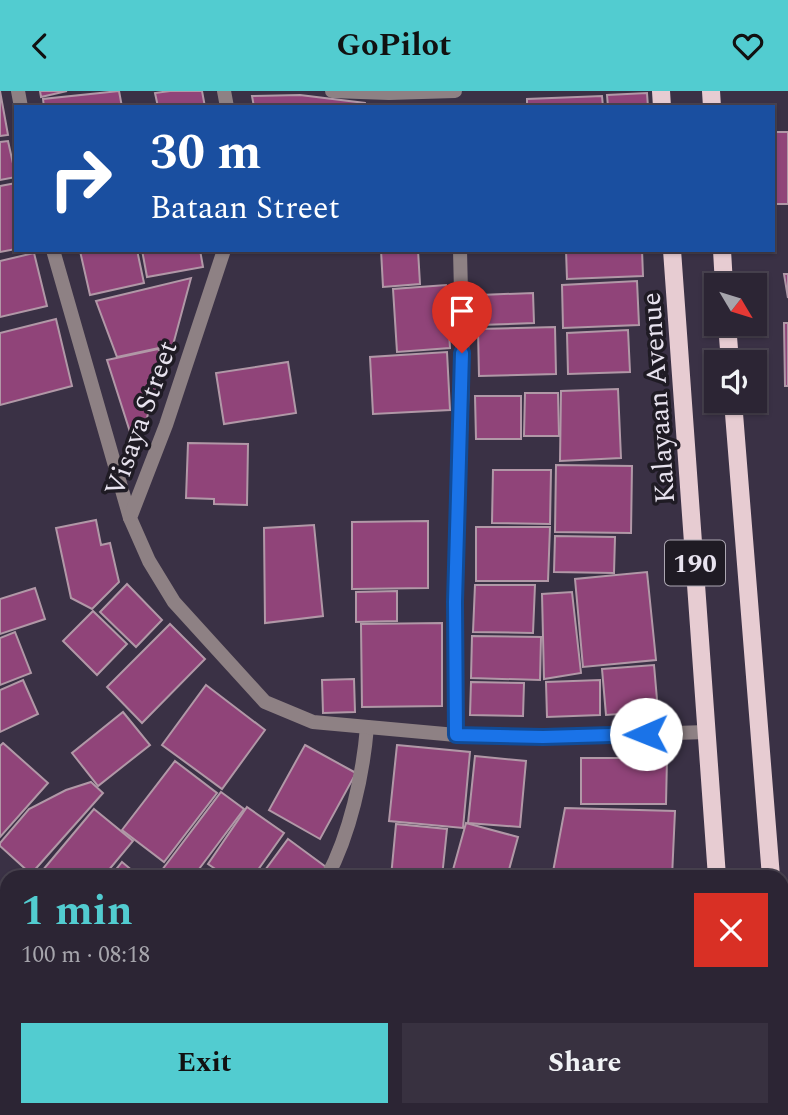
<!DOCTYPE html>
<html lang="en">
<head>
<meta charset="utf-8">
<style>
  body { margin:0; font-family:Spectral,serif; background:#383140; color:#f1f3f6; height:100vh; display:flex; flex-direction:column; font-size:26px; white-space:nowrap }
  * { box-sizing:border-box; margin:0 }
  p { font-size:23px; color:#a6a5ac }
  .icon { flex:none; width:38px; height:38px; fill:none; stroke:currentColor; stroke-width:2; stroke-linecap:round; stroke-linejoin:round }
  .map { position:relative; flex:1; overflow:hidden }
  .details { position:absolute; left:0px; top:779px; width:789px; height:247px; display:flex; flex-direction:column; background:#2c2534; border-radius:21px 21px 0 0; box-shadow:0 2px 5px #0004,0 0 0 2px #48424f }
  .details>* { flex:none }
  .guide { position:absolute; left:14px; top:14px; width:761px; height:147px; border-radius:0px; box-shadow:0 2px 5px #0004,0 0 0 2px #48424f; background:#1a4fa0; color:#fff; overflow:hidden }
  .needle { width:46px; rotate:128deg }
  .controls { position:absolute; left:704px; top:182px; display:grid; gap:14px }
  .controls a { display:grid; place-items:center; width:63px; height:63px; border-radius:0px; background:#2c2534; box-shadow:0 2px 5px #0004,0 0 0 2px #48424f; font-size:35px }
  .pin { position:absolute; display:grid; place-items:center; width:60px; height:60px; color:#fff; margin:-72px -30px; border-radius:50% 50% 50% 0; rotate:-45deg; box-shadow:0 0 7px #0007 }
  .pin .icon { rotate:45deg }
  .me { position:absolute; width:77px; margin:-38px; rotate:269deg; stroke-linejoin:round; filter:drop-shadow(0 0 5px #0008) }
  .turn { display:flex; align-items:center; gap:24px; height:147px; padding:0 21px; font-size:32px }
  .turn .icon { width:91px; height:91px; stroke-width:2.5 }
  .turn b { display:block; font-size:49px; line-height:60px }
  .round { display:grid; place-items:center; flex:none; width:74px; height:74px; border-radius:0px; background:#383140 }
  .headline { display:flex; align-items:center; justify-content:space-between; height:119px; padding:0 21px }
  h1 { font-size:42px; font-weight:700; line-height:52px; color:#52ccd0 }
  .primary-button { display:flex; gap:14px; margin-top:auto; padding:14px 21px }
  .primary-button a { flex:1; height:80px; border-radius:0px; background:#52ccd0; color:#111; font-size:28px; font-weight:700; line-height:80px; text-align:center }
  .primary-button a+a { background:#383140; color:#f1f3f6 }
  header { display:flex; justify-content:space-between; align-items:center; height:91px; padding:0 21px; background:#52ccd0; color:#111; font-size:32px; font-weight:700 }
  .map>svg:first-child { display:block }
  .building { fill:#904479; stroke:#b198a7; stroke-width:2 }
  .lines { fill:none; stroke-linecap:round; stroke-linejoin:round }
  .lane { stroke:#8e8184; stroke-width:14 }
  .street { stroke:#8e8184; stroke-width:14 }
  .primary { stroke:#e7ccd2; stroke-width:18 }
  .route-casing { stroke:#114b97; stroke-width:18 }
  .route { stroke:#1a73e8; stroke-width:12 }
  .labels { text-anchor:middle; stroke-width:7; stroke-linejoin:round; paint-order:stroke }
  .shield { fill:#1f1b24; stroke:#aca7b2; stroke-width:2 }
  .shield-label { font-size:26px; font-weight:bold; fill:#e8e3ef }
  .street-label { font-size:28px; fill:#e8e3ef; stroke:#1f1b24 }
</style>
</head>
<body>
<header><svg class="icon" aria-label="back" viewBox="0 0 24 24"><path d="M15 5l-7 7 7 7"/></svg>GoPilot<svg class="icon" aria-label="heart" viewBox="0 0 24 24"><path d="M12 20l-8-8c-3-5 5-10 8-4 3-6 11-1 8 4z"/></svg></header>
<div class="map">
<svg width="788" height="1024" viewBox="0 0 788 1024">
  <rect width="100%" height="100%" fill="#3a3145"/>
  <!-- building -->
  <g class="building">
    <path d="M0 0 8 44 0 45Z"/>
    <path d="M40 0H67L41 6Z"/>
    <path d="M119 0 122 16H44L43 8Z"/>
    <path d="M170 0H202L205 16H158L155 2Z"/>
    <path d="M647 2 648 16H608L607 4Z"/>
    <path d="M300 4 365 12 366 16H254L252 5Z"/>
    <path d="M602 5 603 16H527V8Z"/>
    <path d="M522 13V16H464V15Z"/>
    <rect x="774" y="41" width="14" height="72"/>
    <path d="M8 50 16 86 0 89V51Z"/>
    <path d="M16 92V158L0 161V95Z"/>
    <path d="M137 159 144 192 90 204 80 160Z"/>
    <path d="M142 159H200L203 176 147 186Z"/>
    <path d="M269 159H299L270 162Z"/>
    <path d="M381 159H418L420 193 383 196Z"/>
    <path d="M566 159H642L643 185 567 188Z"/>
    <path d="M34 162 47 215 0 226V170Z"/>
    <path d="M784 183H788V207Z"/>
    <path d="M191 187 173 254 117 266 96 210Z"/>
    <path d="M637 190 639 234 563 237 562 194Z"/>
    <path d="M446 194 450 257 397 261 393 198Z"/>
    <path d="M533 202 534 232 480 234V204Z"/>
    <path d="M56 228 72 295 0 314V242Z"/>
    <path d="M784 232H788V295H785Z"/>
    <path d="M555 236 556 283 479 285 478 238Z"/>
    <path d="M628 239 630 281 568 283 567 242Z"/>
    <path d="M158 258 166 267 141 345 131 344 107 269Z"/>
    <path d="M447 261 450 319 373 323 370 266Z"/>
    <path d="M288 271 296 322 224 333 216 282Z"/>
    <path d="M618 298 621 367 560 370 561 300Z"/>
    <path d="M525 302H558L559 345H524Z"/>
    <path d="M475 305H521V348H476Z"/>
    <path d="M188 352 248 353 247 414 214 413V408L186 407Z"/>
    <path d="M556 374 632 375 631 442 555 441Z"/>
    <path d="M493 379H551L550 433 492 432Z"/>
    <path d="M96 429 101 454 110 452 119 491 92 518 71 507 56 437Z"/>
    <path d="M428 430V497L352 498V431Z"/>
    <path d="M314 434 323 525 265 532 264 437Z"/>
    <path d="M476 436H550L548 490H476Z"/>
    <path d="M555 445 615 446 614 482 554 481Z"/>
    <path d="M647 481 656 569 583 576 575 488Z"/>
    <path d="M127 493 162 529 136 556 100 521Z"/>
    <path d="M475 494H535L533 542 473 541Z"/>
    <path d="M35 497 45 528 0 543V508Z"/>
    <path d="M397 500V530L356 531V501Z"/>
    <path d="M572 501 581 582 544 588 542 503Z"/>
    <path d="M93 520 127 553 97 584 63 550Z"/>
    <path d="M442 532V615L362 616 361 533Z"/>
    <path d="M170 533 205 568 142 632 107 596Z"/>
    <path d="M15 541 31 582 0 594V547Z"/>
    <path d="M472 545 541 546 540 589 471 587Z"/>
    <path d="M654 574 658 620 606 624 602 578Z"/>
    <path d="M354 588 355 621 323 622 322 589Z"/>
    <path d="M23 589 38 623 0 641V599Z"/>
    <path d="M600 589V624L547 626 546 591Z"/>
    <path d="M471 591 524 592 523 625 470 624Z"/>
    <path d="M206 594 265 639 222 698 162 654Z"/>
    <path d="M123 621 150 654 98 695 72 662Z"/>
    <path d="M3 652 48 692 0 746V655Z"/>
    <path d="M305 654 356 682 320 748 269 719Z"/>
    <path d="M397 654 470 661 463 737 389 730Z"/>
    <path d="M475 665 526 670 520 736 468 732Z"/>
    <path d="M581 667H667L666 713H581Z"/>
    <path d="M175 670 217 702 164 771 122 739Z"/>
    <path d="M91 691 103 702 31 783 0 755V752L29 718 66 699Z"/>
    <path d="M221 701 244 718 193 786H172L162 779Z"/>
    <path d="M247 716 284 742 253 786H227L208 773Z"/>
    <path d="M565 717 675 720 672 786H552Z"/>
    <path d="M94 718 133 750 103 786H37Z"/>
    <path d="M466 732 518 746 507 786H451Z"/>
    <path d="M396 733 447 738 442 786H391Z"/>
    <path d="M288 748 326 776 319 786H260Z"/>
    <path d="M122 771 140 786H110Z"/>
    <path d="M0 829 7 837V867L0 873Z"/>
    <path d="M7 873V938L0 928V879Z"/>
    <path d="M61 1018H157L160 1024H64Z"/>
    <path d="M309 1018H330L332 1024H291Z"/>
    <path d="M379 1018H426L422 1024H386Z"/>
    <path d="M564 1018H662V1024H563Z"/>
  </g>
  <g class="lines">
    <!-- lane -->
    <path class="lane" d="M327 786C350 743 363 684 367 636"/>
    <!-- street -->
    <g class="street">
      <path d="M18 0 21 16"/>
      <path d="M224 0 227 16"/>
      <path d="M332 0 389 2 455 0"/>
      <path d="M53 159 130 427"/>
      <path d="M224 159 166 334 130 427 149 470 174 511 265 611 313 631 456 644 543 646 707 641"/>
      <path d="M456 644 455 511 463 287 460 159"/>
      <path d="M0 811 7 818"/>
      <path d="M171 1018 174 1024"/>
    </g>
    <!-- primary -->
    <g class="primary">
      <path d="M661 0 662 16"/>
      <path d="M711 0 712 16"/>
      <path d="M672 159 717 786"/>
      <path d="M722 159 724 194"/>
      <path d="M727 233 730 271"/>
      <path d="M733 310 771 786"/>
      <path d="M782 967 784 1024"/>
      <path d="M728 1018V1024"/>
    </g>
  </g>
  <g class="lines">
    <!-- route casing -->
    <g class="route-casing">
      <path id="route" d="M462 262 455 511 456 644 543 646 646 643"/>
    </g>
    <!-- route -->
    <use href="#route" class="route"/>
  </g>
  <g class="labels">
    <!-- shield labels -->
    <rect class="shield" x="665" y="449.5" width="60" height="45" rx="5"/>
    <g class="shield-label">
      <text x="695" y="481">190</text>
    </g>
    <!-- street labels -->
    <g class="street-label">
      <text transform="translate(657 307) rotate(-94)" y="10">Kalayaan Avenue</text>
      <text transform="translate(140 327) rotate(-70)" y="10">Visaya Street</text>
    </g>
  </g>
</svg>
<div class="controls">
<a><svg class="needle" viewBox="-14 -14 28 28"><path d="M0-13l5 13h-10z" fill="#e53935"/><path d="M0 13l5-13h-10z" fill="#a6a5ac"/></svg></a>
<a><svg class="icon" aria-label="sound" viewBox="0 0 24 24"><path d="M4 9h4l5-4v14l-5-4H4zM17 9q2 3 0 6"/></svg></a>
</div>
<div class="pin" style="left:462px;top:262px;background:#d93025"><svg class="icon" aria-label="arrive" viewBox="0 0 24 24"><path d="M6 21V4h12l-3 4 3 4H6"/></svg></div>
<svg class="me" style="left:646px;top:643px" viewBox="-20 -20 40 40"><circle r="19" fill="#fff"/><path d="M0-13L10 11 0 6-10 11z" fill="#1a73e8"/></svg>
<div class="guide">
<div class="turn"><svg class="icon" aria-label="right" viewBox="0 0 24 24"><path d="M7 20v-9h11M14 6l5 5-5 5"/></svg><div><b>30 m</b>Bataan Street</div></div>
</div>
<section class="details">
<div class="headline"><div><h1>1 min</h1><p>100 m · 08:18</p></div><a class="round" style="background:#d93025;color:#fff"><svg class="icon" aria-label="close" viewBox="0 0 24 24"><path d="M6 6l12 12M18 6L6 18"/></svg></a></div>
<div class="primary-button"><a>Exit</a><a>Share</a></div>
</section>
</div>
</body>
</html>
